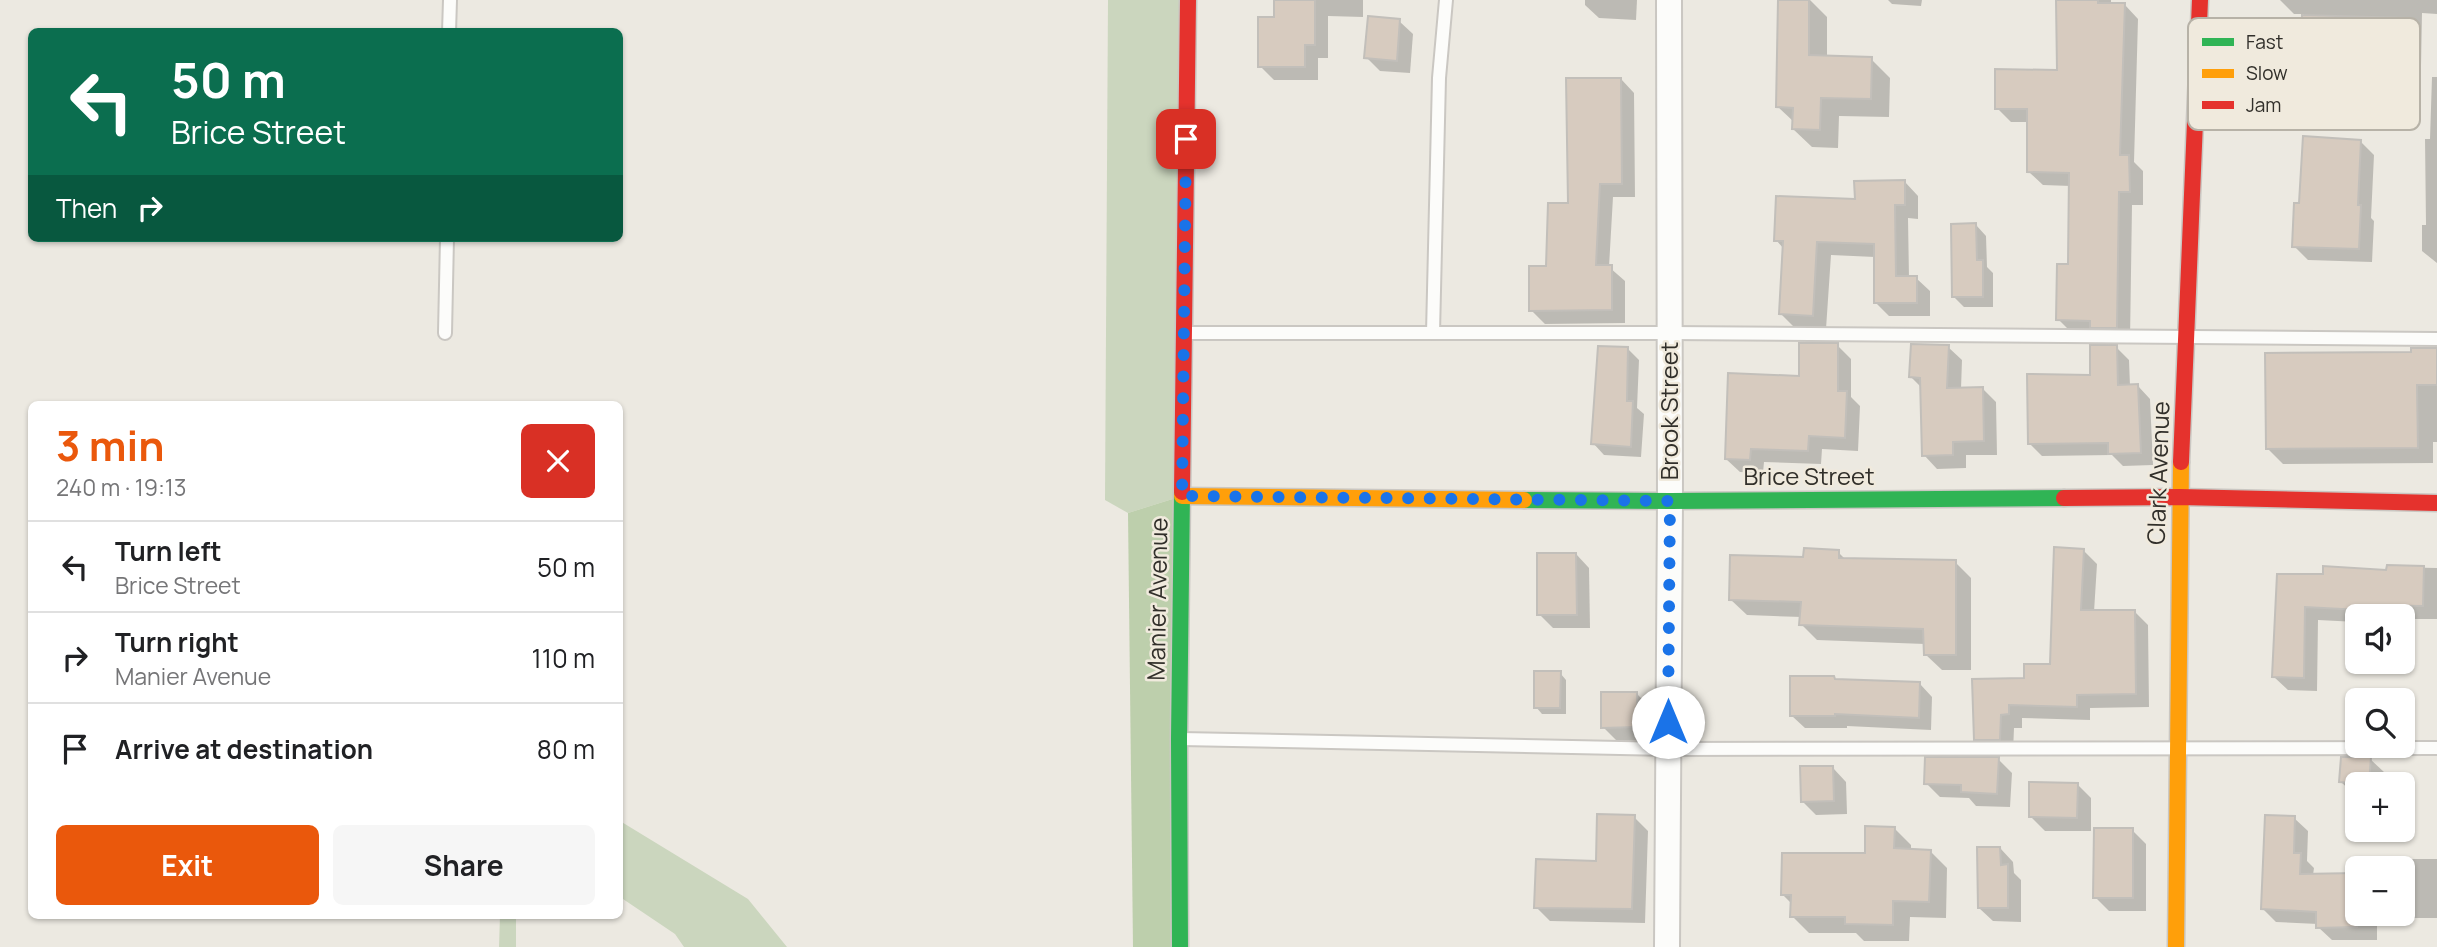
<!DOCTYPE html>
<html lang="en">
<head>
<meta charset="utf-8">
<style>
  body { margin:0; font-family:Manrope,sans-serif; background:#f6f6f6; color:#202124; height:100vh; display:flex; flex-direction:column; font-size:26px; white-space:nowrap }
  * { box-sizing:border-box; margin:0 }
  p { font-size:23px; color:#757577 }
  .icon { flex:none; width:38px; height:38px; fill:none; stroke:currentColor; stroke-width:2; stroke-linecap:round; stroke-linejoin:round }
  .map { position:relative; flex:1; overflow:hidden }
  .drawer { position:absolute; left:28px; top:401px; width:595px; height:518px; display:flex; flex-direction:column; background:#fff; border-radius:10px; box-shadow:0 2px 5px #0004 }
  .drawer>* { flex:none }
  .guide { position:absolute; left:28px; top:28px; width:595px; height:214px; border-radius:10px; box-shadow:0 2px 5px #0004; background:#0b6e4f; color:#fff; overflow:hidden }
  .fabs { position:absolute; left:2345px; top:604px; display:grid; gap:14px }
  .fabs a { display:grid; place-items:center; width:70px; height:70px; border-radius:10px; background:#fff; box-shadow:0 2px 5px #0004; font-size:35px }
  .pin { position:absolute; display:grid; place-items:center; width:60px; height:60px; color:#fff; margin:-30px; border-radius:14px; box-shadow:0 4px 10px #0006 }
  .me { position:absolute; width:77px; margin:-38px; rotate:0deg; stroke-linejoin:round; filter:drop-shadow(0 0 5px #0008) }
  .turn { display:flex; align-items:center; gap:24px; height:147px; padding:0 28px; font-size:32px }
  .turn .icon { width:91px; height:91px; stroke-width:2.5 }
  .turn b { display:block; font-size:49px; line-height:60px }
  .then { display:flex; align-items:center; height:66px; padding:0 28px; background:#0003; gap:14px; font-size:26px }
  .round { display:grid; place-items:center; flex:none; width:74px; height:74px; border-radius:10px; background:#f6f6f6 }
  .summary { display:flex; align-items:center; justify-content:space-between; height:119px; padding:0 28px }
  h1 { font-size:42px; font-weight:700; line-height:52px; color:#ea580c }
  .primary-button { display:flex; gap:14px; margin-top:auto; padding:14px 28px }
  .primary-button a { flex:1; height:80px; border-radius:10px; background:#ea580c; color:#fff; font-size:28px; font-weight:700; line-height:80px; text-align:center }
  .primary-button a+a { background:#f6f6f6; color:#202124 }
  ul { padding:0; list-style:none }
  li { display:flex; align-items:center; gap:21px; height:91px; padding:0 28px; border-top:2px solid #e0e0e0 }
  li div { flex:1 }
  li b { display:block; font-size:26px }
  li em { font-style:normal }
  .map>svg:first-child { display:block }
  .green { fill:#cbd6be }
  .forest { fill:#bdcfac }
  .shadow { fill:#0003 }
  .building { fill:#d7cbbf; stroke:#c2bfba; stroke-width:2 }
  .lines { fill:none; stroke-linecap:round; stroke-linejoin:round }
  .lane-casing { stroke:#cac7c2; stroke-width:16 }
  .street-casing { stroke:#cac7c2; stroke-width:28 }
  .fast-casing { stroke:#cac7c2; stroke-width:19 }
  .slow-casing { stroke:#cac7c2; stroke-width:19 }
  .jam-casing { stroke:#cac7c2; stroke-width:19 }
  .lane { stroke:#fcfcfa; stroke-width:12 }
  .street { stroke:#fcfcfa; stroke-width:24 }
  .fast { stroke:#30b455; stroke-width:16 }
  .slow { stroke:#ff9f0a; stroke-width:16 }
  .jam { stroke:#e5322d; stroke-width:16 }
  .route { stroke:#1a73e8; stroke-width:12; stroke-dasharray:0 21.6 }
  .labels { text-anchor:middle; stroke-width:5; stroke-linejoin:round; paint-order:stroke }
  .street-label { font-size:24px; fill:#312f2a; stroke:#f0eadd }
  .key { fill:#f0eadd; stroke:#b7b2a7; stroke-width:2 }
  .key-label { font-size:19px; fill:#312f2a }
</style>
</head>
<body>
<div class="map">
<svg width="2437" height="947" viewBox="0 0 2437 947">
  <rect width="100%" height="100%" fill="#ece9e1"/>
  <!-- green -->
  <g class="green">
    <path d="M1108 0H1188L1182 496 1128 513 1105 500Z"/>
    <path d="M620 821 748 899 787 947H684L675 934 620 897Z"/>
    <path d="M500 915H516V947H499Z"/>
  </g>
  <!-- forest -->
  <path class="forest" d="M1182 496 1180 947H1133L1128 513Z"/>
  <!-- shadow -->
  <g class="shadow">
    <path d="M1276 0H1363V17L1328 16V58H1318V80H1274L1260 66 1275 19Z"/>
    <path d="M1585 0H1637L1636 20 1599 18 1585 5Z"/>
    <path d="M1779 0H1810L1827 17V58L1871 59 1890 78 1889 117 1839 116 1838 148 1812 147 1793 129 1794 122 1778 107Z"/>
    <path d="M1888 0H1922L1921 6 1892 4Z"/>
    <path d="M2058 0H2111V5H2125L2138 19 2134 162 2143 171V205H2132L2130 341 2072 333 2058 319 2070 266 2071 186 2043 185 2029 172V122H2011L1997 108 2059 71Z"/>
    <path d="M2280 0H2437V14L2422 13 2421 66 2319 64 2303 48 2304 14H2294Z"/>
    <path d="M1399 21 1413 34 1410 73 1380 71 1366 57Z"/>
    <path d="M2432 77H2437V263L2422 251V225H2426L2425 139H2430Z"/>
    <path d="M1621 79 1634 93 1635 197H1613L1609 267 1625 281V323L1545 324 1531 310 1569 205Z"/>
    <path d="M2361 142 2374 155 2371 218 2374 221 2372 262 2308 260 2294 246Z"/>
    <path d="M1905 182 1918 196V219L1908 218 1909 278H1916L1930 291V316H1889L1875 302V257L1831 255 1826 329 1794 327 1780 313 1784 249 1776 240 1856 201Z"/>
    <path d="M1976 225 1986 236 1987 267 1993 273V307H1964L1953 296Z"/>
    <path d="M1837 345 1851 359V397L1860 406 1858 451 1822 449 1821 464 1764 462 1763 473 1740 472 1726 459 1801 378Z"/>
    <path d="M1948 347 1962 360 1961 389H1983L1996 402 1997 455H1966V468L1937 469 1924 455 1922 388 1911 377Z"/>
    <path d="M2116 347 2129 360 2130 386H2138L2150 399 2153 465 2123 466 2112 455 2042 456 2029 443Z"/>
    <path d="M1628 349 1639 360 1637 408 1644 414 1641 457 1604 455 1593 443Z"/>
    <path d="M2437 350V442H2433V463L2283 464 2267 448 2412 354Z"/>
    <path d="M2083 550 2097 564 2094 612H2135L2148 625 2149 707 2090 708V720L2022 718V728H2014L2013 753H1989L1975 739 2026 680 2052 666Z"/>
    <path d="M1838 552 1846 560 1955 562 1971 578V670H1942L1925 654V644L1817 640 1801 624 1802 617 1747 615 1730 599 1805 559Z"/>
    <path d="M1576 554 1589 568 1590 628H1553L1539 614Z"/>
    <path d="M2388 567 2437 568V619H2403V616H2357V622L2318 620 2317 691 2288 690 2274 677 2279 575 2325 576 2388 572Z"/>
    <path d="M1560 673 1566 680V714H1542L1536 707Z"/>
    <path d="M1834 678 1837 680 1920 684 1932 697 1931 730 1847 726V728H1805L1792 716Z"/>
    <path d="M1636 693 1650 707 1651 740 1617 741 1603 727Z"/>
    <path d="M1998 759 2012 773 2010 807 1976 806 1969 798 1940 797 1926 783Z"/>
    <path d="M2370 759 2384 772 2383 784H2357V796L2355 795 2341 782Z"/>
    <path d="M1833 768 1846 782 1847 814 1816 815 1802 801Z"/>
    <path d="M2077 784 2091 798V831H2045L2031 817Z"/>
    <path d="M1634 817 1648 831 1645 923 1550 921 1536 907 1597 863Z"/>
    <path d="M2294 818 2308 831 2307 861 2314 868 2313 875H2357V914H2403V868H2379V859H2437V918H2377V940H2332L2318 927V924L2276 922 2263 909Z"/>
    <path d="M1894 828 1911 845V851H1930L1947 868 1946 918 1910 917 1909 941H1864L1856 933H1809L1792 916V904L1783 895 1866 854Z"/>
    <path d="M2132 830 2146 844V911H2109L2095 897Z"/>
    <path d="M2000 848 2013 862 2014 873 2021 880V922L1993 921 1979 908Z"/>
  </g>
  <!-- building -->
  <g class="building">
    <path d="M1274 0H1315V45H1305V67H1258V17H1274Z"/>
    <path d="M1778 0H1809V55L1872 57 1871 99 1821 98 1820 130 1792 129 1793 108 1776 107Z"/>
    <path d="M2056 0H2098V3H2125L2120 155H2129L2130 192H2119L2117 328H2090V321L2056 320 2057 264H2068L2069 173 2027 172V109H1995V69L2057 70Z"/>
    <path d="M2302 15 2406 18V51L2301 49Z"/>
    <path d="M1368 16 1400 19 1397 61 1364 58Z"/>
    <path d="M1566 78H1621L1622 184H1600L1596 265H1612V310L1529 311V266H1546L1548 203H1568Z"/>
    <path d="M2303 136 2361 140 2358 205H2361L2359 249 2292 247 2294 203H2299Z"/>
    <path d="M1905 180V205H1895L1896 276H1917V303H1874V244L1817 242 1813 316 1779 314 1783 241H1774L1776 196 1855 199 1854 181Z"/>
    <path d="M1976 223 1977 260H1983V297H1952L1951 224Z"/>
    <path d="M1799 343H1838V391H1847L1845 438 1809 436 1808 451 1751 449 1750 460 1725 459 1728 373 1799 376Z"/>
    <path d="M1911 344 1949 345 1947 388 1983 387 1984 441 1953 442V455L1922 456 1920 378 1909 377Z"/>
    <path d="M2090 345H2117L2118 385 2138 384 2141 453 2108 454V443L2028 444 2027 374 2090 375Z"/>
    <path d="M1598 346 1628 347 1627 401H1633L1631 447 1591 444Z"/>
    <path d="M2411 348H2437V385H2417L2418 448 2266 449 2265 353 2411 352Z"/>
    <path d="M2054 547 2084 549 2081 610H2135L2136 694 2077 695V707L2009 705V714L2001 715 2000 740H1974L1972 679 2024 678V664H2050Z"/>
    <path d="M1804 548 1839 550V558L1956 560V655H1924L1923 629 1799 625 1801 602 1729 600 1730 555 1803 557Z"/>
    <path d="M1537 553H1576L1577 615H1537Z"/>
    <path d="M2387 565 2424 566 2423 606 2361 605V610L2305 607 2304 678 2272 677 2277 574H2323V566L2386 570Z"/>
    <path d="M1534 671H1561L1560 708H1534Z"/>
    <path d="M1790 676H1834L1835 679 1920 682 1919 718 1835 714V716H1790Z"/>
    <path d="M1601 692H1637L1638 727 1601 728Z"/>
    <path d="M1925 757H1999L1997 794 1961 792V785L1924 784Z"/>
    <path d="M2341 757H2371L2369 784 2339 782Z"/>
    <path d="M1800 766H1833L1834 801 1801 802Z"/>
    <path d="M2029 782 2078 783 2077 818 2029 817Z"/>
    <path d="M1597 814 1635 815 1632 909 1534 908 1536 859 1596 861Z"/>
    <path d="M2265 815 2295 816 2294 853H2301L2300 874 2357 873V927L2316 928V912L2261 909Z"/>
    <path d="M1865 826 1895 827 1894 848 1931 850 1929 902 1893 901V925L1845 924V917H1790L1791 895H1781L1782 853H1865Z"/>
    <path d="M2094 828H2133V898H2093Z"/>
    <path d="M1977 847H2000L2001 865 2008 864V908H1978Z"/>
  </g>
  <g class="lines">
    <!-- lane casing -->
    <g class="lane-casing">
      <g id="lane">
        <path d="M449 32 450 0"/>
        <path d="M445 333 447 238"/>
        <path d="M1184 333H1670L2437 339"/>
        <path d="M1433 333 1439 78 1446 0"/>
        <path d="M1181 739 1668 749 2437 748"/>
      </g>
    </g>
    <!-- street casing -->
    <g class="street-casing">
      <path id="street" d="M1667 947 1670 501 1669 0"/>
    </g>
    <!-- fast casing -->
    <g class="fast-casing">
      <g id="fast">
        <path d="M1524 500 1670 501 2064 498"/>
        <path d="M1180 947 1179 739 1182 492"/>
      </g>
    </g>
    <!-- slow casing -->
    <g class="slow-casing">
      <g id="slow">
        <path d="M1182 496 1524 500"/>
        <path d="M2176 947 2181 462"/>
      </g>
    </g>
    <!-- jam casing -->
    <g class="jam-casing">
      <g id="jam">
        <path d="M2181 462 2200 0"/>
        <path d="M1182 492 1188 0"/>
        <path d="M2064 498 2180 497 2437 503"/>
      </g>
    </g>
    <!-- lane -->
    <use href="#lane" class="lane"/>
    <!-- street -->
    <use href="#street" class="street"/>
    <!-- fast -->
    <use href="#fast" class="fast"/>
    <!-- slow -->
    <use href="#slow" class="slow"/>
    <!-- jam -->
    <use href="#jam" class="jam"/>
  </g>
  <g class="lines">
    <!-- route -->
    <path class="route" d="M1186 139 1182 496 1670 501 1668 722"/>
  </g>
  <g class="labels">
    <!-- street labels -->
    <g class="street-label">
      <text transform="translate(1670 411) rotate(-90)" y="8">Brook Street</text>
      <text transform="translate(2159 473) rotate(-88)" y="8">Clark Avenue</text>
      <text x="1809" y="485">Brice Street</text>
      <text transform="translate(1158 599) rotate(-89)" y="8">Manier Avenue</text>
    </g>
  </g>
  <!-- legend -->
  <rect x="2188" y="18" width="232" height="112" rx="10" class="key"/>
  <rect x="2202" y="38" width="32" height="8" fill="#30b455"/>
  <rect x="2202" y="69" width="32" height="9" fill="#ff9f0a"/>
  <rect x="2202" y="101" width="32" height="8" fill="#e5322d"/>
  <g class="key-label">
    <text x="2246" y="49">Fast</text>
    <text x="2246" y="80">Slow</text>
    <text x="2246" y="112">Jam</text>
  </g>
</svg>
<div class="fabs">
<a><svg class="icon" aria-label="sound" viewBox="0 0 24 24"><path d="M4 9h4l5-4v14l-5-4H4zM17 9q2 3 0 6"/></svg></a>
<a><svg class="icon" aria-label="search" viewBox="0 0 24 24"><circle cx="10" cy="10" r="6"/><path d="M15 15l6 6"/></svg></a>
<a>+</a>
<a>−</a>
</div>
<div class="pin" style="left:1186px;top:139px;background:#d93025"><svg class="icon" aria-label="arrive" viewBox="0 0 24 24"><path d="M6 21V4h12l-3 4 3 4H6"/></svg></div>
<svg class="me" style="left:1668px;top:722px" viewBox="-20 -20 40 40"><circle r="19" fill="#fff"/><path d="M0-13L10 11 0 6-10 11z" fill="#1a73e8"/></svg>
<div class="guide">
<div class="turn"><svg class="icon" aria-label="left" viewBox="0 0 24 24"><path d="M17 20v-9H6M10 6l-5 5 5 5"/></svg><div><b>50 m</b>Brice Street</div></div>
<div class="then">Then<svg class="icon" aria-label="right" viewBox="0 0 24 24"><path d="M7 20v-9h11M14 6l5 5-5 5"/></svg></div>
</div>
<section class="drawer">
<div class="summary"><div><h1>3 min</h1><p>240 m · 19:13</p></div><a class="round" style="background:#d93025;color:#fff"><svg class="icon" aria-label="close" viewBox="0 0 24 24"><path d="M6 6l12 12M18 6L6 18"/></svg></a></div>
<ul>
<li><svg class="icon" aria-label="left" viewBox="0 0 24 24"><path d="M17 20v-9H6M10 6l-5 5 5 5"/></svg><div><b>Turn left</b><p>Brice Street</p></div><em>50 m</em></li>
<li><svg class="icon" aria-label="right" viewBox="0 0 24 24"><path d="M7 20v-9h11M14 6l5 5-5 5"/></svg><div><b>Turn right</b><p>Manier Avenue</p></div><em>110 m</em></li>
<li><svg class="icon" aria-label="arrive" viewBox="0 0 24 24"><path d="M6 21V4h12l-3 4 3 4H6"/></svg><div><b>Arrive at destination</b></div><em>80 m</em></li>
</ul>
<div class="primary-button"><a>Exit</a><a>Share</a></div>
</section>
</div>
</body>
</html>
